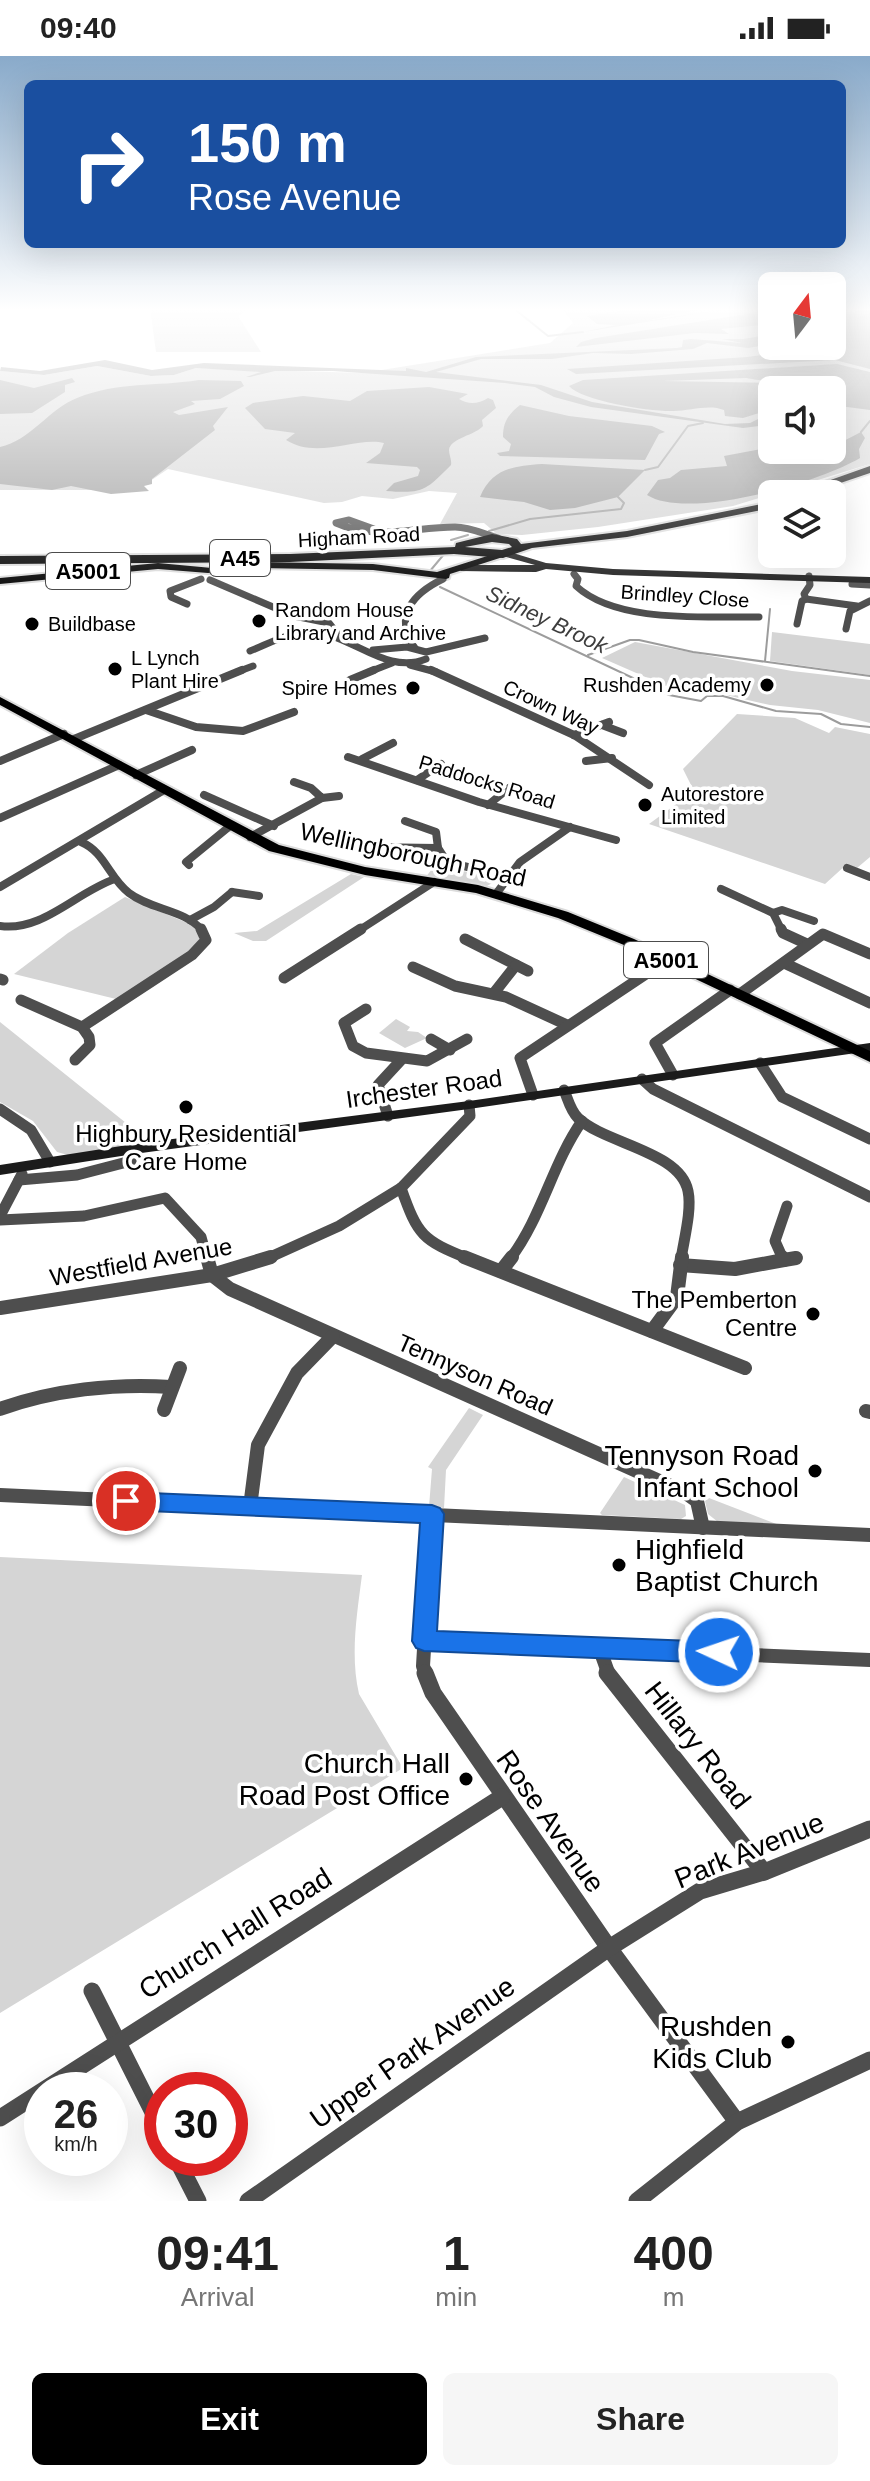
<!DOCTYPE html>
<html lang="en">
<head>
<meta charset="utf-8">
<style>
  body { margin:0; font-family:Helvetica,sans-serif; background:#f6f6f6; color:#222; height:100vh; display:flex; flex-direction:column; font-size:30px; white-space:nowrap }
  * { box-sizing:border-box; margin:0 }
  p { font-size:26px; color:#767676 }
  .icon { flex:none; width:44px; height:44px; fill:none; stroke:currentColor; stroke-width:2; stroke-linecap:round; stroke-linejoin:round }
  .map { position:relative; height:2145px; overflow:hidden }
  .sheet { display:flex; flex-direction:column; background:#fff; flex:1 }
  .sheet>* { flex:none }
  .hud { position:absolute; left:24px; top:24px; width:822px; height:168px; border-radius:12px; box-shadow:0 8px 32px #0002; background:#1a4fa0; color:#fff; overflow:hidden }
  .needle { width:52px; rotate:16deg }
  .controls { position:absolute; left:758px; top:216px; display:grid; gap:16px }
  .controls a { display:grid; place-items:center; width:88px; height:88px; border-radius:12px; background:#fff; box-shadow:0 8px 32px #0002; font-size:40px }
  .speed { position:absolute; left:24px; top:2016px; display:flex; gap:16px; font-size:40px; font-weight:700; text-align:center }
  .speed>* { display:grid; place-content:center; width:104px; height:104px; border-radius:50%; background:#fff; box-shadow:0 8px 32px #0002; line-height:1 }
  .speed small { font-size:20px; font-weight:400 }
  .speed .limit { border:12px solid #d22; background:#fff; color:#111 }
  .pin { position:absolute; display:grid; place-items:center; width:68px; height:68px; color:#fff; margin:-34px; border:4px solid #fff; border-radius:50%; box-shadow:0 2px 8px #0007 }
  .me { position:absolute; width:88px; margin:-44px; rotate:273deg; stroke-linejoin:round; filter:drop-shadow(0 0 6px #0008) }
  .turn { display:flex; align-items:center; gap:28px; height:168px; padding:0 32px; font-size:36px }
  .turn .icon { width:104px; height:104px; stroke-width:2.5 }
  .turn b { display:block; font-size:56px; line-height:68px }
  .eta { display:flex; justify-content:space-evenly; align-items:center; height:136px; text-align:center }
  .eta b { font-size:48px; font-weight:700; line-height:56px }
  .cta { display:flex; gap:16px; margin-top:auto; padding:16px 32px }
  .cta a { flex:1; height:92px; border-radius:12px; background:#000; color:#fff; font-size:32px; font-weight:700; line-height:92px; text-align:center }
  .cta a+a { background:#f6f6f6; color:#222 }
  .status { display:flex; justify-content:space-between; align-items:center; height:56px; padding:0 40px; background:#fff; direction:ltr }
  .status svg { height:22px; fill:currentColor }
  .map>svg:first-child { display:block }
  .green { fill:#d5d5d5; fill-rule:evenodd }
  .water { fill:#9c9c9c; fill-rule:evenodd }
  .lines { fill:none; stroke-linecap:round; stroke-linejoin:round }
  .stream { stroke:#9c9c9c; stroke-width:2 }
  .primary-casing { stroke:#dbdbdb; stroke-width:4 }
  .highway-casing { stroke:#dbdbdb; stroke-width:4 }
  .street-far4 { stroke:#4e4e4e; stroke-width:7 }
  .street-far3 { stroke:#4e4e4e; stroke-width:8 }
  .street-far2 { stroke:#4e4e4e; stroke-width:11 }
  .street-far1 { stroke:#4e4e4e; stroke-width:14 }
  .street { stroke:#4e4e4e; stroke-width:17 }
  .secondary { fill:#1b1b1b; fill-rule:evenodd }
  .primary { fill:#000; fill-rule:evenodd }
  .highway { fill:#000; fill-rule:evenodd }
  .route { fill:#1a73e8; stroke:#114b97; stroke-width:2 }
  .poi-dot { fill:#000; stroke:#fff; stroke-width:3 }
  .labels { text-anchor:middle; stroke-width:7; stroke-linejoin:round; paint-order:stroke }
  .far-street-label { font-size:20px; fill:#000; stroke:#fff }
  .far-poi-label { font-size:20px; fill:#000; stroke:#fff; text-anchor:start }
  .shield { fill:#fff; stroke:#4c4c4c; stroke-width:2 }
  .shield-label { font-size:22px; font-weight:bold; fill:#000 }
  .far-water-label { font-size:22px; font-style:italic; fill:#3d3d3d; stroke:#fff }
  .street-label { font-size:24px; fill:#000; stroke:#fff }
  .poi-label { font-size:24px; fill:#000; stroke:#fff }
  .near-poi-label { font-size:28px; fill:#000; stroke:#fff; text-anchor:end }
  .near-street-label { font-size:28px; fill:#000; stroke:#fff }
</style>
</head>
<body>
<div class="status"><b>09:40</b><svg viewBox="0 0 49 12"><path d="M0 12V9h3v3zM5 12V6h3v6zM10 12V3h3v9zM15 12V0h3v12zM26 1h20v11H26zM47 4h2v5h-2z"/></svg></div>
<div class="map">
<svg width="870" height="2145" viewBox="0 0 870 2145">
  <rect width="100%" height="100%" fill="#fff"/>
  <!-- green -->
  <g class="green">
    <path d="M150 251H253L238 260 261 296H156Z"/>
    <path d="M561 251H772V290H832V251H870V408L733 450 598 471 522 479 497 478 484 467 440 468 457 437 429 435 393 443 362 440 342 446 324 447 168 413 137 434H0V315L44 319 97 310 151 320 174 319 196 312 363 317 550 287 573 267ZM772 334H832V394H772Z"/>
    <path d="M772 576 870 588V619L770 605Z"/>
    <path d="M635 586 792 615 870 624V667L818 654 770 649 713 636 675 634 602 602Z"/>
    <path d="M737 658 795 662 829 677 835 671 870 678V801L857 812 847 808 825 828 649 768 694 735 683 713Z"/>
    <path d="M439 804 458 814 491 821 496 825 485 831 425 822Z"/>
    <path d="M351 818 364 821 266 885H253L234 877 257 875Z"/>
    <path d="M125 841 190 868 199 876V887L193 894 116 943 14 918 68 877Z"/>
    <path d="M396 963 410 971 407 975 418 976 427 982 405 992 379 977Z"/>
    <path d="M0 966 151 1087 68 1099 57 1096 33 1065 0 1046Z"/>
    <path d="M469 1352 483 1359 446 1414 444 1452 429 1451 432 1413 428 1411Z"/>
    <path d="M624 1421 685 1449 686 1460 681 1463 602 1459 600 1457Z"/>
    <path d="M709 1442 779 1469 718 1466 708 1458 705 1445Z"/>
    <path d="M0 1501 362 1519C357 1558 350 1599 359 1638L403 1712 0 1957Z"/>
  </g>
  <!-- water -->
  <g class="water">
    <path d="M646 251H662L649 255 710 251 645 265 740 251 583 276 616 269 597 268 587 260Z"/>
    <path d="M868 251H870V313L835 304 576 318 567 313 747 301 776 297 782 290H832V274L842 273 844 265 837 258 865 254Z"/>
    <path d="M772 254V268L721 273 729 278H726L695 277 576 291 581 286 596 282Z"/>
    <path d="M772 278V288L748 292 707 287 693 293 631 298 593 297 552 303H481L436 316 541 329 592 346 725 368 750 367 772 356V362L759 370 743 372 591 351 554 341 535 331 505 327 333 315H275L250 321H246L261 316 196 312 174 319 151 320 97 310 44 319 0 315 1 311 40 315 105 304 152 314 204 307 406 315V312L426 316 476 301 677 292 682 291 683 284 691 283 742 287 722 283H743Z"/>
    <path d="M837 308 870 316V354L832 349V334H772V353L743 362 725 360 724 354 717 352C702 350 688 355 673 355 652 356 582 345 569 330L583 324ZM746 322 758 324 835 328 663 325Z"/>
    <path d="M72 322 75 326 65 329V336L32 357 0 358V324L34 332Z"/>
    <path d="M199 324 241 325 244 330 220 343 191 345 195 348 173 356 179 359 228 351 213 370 215 374 152 423V428L144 430 149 435 111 438 71 430 52 434 0 428V391C30 385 50 352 77 342 119 325 155 331 199 324Z"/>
    <path d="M429 331 468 338 459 343C469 349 478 348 488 342L493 344 496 352 482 364 483 370C476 379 450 382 449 394 449 399 452 404 451 409 426 434 424 438 386 435L394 427 418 420 420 414 417 411 366 407 380 397 384 387C358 380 317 404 286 384L295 377 265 373 245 352 253 347 303 340 350 345 367 335Z"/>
    <path d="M520 349 569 360 652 370 665 376 659 378 645 404 500 400 497 397 509 395 511 388 503 381C503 365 509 358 520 349Z"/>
    <path d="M861 376 865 382 859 393 860 402C820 426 688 465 647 439L658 424 670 422 681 414 727 410 724 400 772 391V394H832V391Z"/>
    <path d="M542 408 645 414 618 441 575 452 550 454 524 446 480 441C492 413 512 410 542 408Z"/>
  </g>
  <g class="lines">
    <!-- stream -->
    <g class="stream">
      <path d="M512 251 548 280 583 276"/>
      <path d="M861 376 870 365"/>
      <path d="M645 414 658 411 688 370 703 367"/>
      <path d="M489 475 530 463 621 453 624 447 618 441"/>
      <path d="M451 484 468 479"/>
      <path d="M430 515 445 497"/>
      <path d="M440 531 669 639 701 645 707 640H723L776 655 821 658 841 668 870 671"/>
      <path d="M588 599 630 584H639L693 596 870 620"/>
      <path d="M765 605 770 553"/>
    </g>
    <!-- primary casing -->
    <g class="primary-casing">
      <g id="primary">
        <path d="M503 495 506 496V500L450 518 449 522 446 523 373 514 259 512 208 517 158 513 0 528V522L158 507 212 512 259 506 373 508 437 516Z"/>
        <path d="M0 641 279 789 365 811 478 829 568 856 634 883 870 995V1006L624 889 558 862 476 837 365 819 269 795 0 649Z"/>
      </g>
    </g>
    <!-- highway casing -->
    <g class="highway-casing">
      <g id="highway">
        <path d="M870 410V417L808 438H791Z"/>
        <path d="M772 446V452L627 481 532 492 503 502 454 498 290 506 0 508V500L290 498 455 491 456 487 492 478 517 483 521 488 627 475ZM492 486 509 488 512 491 502 494 465 491Z"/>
      </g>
    </g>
    <!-- street-far4 -->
    <g class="street-far4">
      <path d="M385 477 349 464 336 467C376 485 413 471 455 471 470 471 484 478 498 482"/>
      <path d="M574 518 578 523 576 530C617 568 706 560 759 561"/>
      <path d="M210 524 294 560 329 567 340 581"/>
      <path d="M852 528 870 529"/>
      <path d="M806 543 857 550"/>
      <path d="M187 548 171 541 170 535 201 523"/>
      <path d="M797 568 802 545 806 543 804 538 810 529 809 520"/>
      <path d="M846 573 850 555 870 545"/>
      <path d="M415 592C392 560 414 537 443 523"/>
      <path d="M373 594 407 591 426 596 485 582"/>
      <path d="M250 595C268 588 289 576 309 576 350 576 385 620 426 603"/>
      <path d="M410 609 436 616"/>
      <path d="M237 616 253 610"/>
      <path d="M369 616 392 607"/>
    </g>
    <!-- street-far3 -->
    <g class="street-far3">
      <path d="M431 614 574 679 649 729"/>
      <path d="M350 624 374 614"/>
      <path d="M146 654 196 671 243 675 294 656"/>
      <path d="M602 669 623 677"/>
      <path d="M574 679 609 666"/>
      <path d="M74 683 242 614"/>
      <path d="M348 701 479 746 616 784"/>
      <path d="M362 703 393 687"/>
      <path d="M0 705 64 678"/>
      <path d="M586 705 612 702"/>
      <path d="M136 719 192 694"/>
      <path d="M417 724 441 708"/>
      <path d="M294 726 311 732 322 742 339 740"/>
      <path d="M204 739 274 770"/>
      <path d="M488 749 509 732"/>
      <path d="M0 762 119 709"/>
      <path d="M405 765 436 776 438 792 447 806 509 821"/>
      <path d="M250 781 322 742"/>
      <path d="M81 786C105 796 109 822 129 837 151 854 184 853 203 875"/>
      <path d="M361 791 438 792"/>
      <path d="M189 809 186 806 230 770"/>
      <path d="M847 812 870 821"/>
      <path d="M0 831 164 734"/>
      <path d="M721 833 773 857 782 875"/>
      <path d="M232 836 259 840"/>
      <path d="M496 838 520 806 570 771"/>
      <path d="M773 857 782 854 814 865"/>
      <path d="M190 864 214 851 232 836"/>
      <path d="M0 870C43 876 76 836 115 823"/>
      <path d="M358 875 434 826"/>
    </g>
    <!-- street-far2 -->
    <g class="street-far2">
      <path d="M781 873 783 877 807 888"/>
      <path d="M465 883 516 909 494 937"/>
      <path d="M784 907 870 947"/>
      <path d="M516 909 528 915"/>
      <path d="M413 911 455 930 506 941 567 969"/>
      <path d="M284 922 361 873"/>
      <path d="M0 923 3 924"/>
      <path d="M740 938 823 878 870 898"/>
      <path d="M21 944 82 971 89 981 90 989 75 1004"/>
      <path d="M366 953 344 967 353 990 366 997 427 1005 467 983"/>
      <path d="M82 971 192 899 206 884 201 873"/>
      <path d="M431 983 450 994"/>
      <path d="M760 1007 782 1041 870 1083"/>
      <path d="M673 1019 655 987 730 934"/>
      <path d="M642 1023 653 1033 870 1141"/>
      <path d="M564 1034C568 1043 570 1054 578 1062 605 1088 680 1095 688 1135 692 1154 684 1183 681 1203"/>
      <path d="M533 1039 520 1002 667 904"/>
      <path d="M0 1053 31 1074 50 1106"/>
      <path d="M388 1060 378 1029 402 1003"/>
      <path d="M19 1124 77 1119 131 1105 134 1093"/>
      <path d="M401 1132C418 1180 422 1184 469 1203"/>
      <path d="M0 1160 22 1118"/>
      <path d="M0 1164 84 1160 165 1142 201 1181 207 1203"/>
      <path d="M266 1203 339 1170 401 1132 470 1060 469 1049"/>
      <path d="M510 1203C542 1161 552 1108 582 1065"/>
      <path d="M783 1203 775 1185 787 1150"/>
      <path d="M792 1203 796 1202"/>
    </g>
    <!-- street-far1 -->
    <g class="street-far1">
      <path d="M207 1201 212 1219 230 1233 686 1437 697 1445 703 1472"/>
      <path d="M464 1201 745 1312"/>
      <path d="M784 1204 796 1202"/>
      <path d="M680 1209 735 1213 784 1204 782 1201"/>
      <path d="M501 1215 512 1201"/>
      <path d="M0 1252 212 1219 271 1201"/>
      <path d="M652 1275 677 1241 682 1201"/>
      <path d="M0 1353C52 1334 116 1327 171 1331"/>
      <path d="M164 1354 180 1312"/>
      <path d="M866 1355 870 1356"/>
      <path d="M0 1439 870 1479"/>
      <path d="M250 1451 258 1389 297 1317 333 1280"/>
      <path d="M424 1585 870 1604"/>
      <path d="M599 1591 609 1619"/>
      <path d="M426 1619 423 1610 432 1458"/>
    </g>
    <!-- street -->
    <g class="street">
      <path d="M425 1617 433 1637 609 1892 737 2066"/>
      <path d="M607 1617 764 1816"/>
      <path d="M92 1935 162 2074"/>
      <path d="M0 2062 502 1741"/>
      <path d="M176 2102 198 2145"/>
      <path d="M248 2145 609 1892 700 1835 764 1816 870 1773"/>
      <path d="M637 2145 737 2066 870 2004"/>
    </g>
    <!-- secondary -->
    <g class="secondary">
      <path d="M506 495 546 507 613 513 870 521V527L613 519 546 513 536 516 461 515 457 512 461 509H535L503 500V496Z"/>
      <path d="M870 987V995L469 1053 134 1098 0 1119V1109L134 1088 469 1045Z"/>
    </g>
    <!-- primary -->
    <use href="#primary" class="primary"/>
    <!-- highway -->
    <use href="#highway" class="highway"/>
  </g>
  <!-- sky -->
  <linearGradient id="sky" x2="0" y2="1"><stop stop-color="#89aaca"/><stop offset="0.46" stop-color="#fff"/><stop offset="1" stop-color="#fff" stop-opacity="0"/></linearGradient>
  <rect width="870" height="551" fill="url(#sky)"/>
  <!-- route -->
  <path class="route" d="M126 1436 432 1449 440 1452 444 1458 437 1575 719 1586 728 1589 732 1596 728 1604 719 1607 424 1595 416 1592 412 1585 420 1467 126 1454 118 1451 115 1445 118 1438Z"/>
  <!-- markers -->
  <g class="poi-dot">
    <circle cx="259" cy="565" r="8"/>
    <circle cx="32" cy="568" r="8"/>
    <circle cx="115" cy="613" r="8"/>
    <circle cx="767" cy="629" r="8"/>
    <circle cx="413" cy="632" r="8"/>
    <circle cx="645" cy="749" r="8"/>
    <circle cx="186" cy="1051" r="8"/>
    <circle cx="813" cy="1258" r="8"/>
    <circle cx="815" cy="1415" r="8"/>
    <circle cx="619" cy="1509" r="8"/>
    <circle cx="466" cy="1723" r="8"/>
    <circle cx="788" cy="1986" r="8"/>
  </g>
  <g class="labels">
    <!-- far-street labels -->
    <g class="far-street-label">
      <text transform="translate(359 481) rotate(-3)" y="7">Higham Road</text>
      <text transform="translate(685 540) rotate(4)" y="7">Brindley Close</text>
      <text transform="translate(551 651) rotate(25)" y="7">Crown Way</text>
      <text transform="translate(487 726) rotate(17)" y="7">Paddocks Road</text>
    </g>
    <!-- far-poi labels -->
    <g class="far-poi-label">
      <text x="275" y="561">Random House<tspan x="275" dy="23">Library and Archive</tspan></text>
      <text x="48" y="575">Buildbase</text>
      <text x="131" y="609">L Lynch<tspan x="131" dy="23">Plant Hire</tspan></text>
      <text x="751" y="636" text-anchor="end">Rushden Academy</text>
      <text x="397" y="639" text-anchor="end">Spire Homes</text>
      <text x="661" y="745">Autorestore<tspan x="661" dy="23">Limited</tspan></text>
    </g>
    <!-- shield labels -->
    <g class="shield">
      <rect x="210" y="484" width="60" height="36" rx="6"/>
      <rect x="46" y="497" width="84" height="36" rx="6"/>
      <rect x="624" y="886" width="84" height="36" rx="6"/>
    </g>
    <g class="shield-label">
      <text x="240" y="510">A45</text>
      <text x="88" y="523">A5001</text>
      <text x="666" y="912">A5001</text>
    </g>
    <!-- far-water labels -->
    <g class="far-water-label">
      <text transform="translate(547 563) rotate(25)" y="8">Sidney Brook</text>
    </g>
    <!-- street labels -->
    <g class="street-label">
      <text transform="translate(413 799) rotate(12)" y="8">Wellingborough Road</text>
      <text transform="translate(424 1033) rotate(-8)" y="8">Irchester Road</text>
      <text transform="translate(141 1206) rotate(-10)" y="8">Westfield Avenue</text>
      <text transform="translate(475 1319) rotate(24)" y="8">Tennyson Road</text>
    </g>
    <!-- poi labels -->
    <g class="poi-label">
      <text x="186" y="1086">Highbury Residential<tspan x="186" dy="28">Care Home</tspan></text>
      <text x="797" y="1252" text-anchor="end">The Pemberton<tspan x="797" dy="28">Centre</tspan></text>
    </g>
    <!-- near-poi labels -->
    <g class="near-poi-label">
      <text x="799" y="1409">Tennyson Road<tspan x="799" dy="32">Infant School</tspan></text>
      <text x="635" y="1503" text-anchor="start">Highfield<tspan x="635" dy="32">Baptist Church</tspan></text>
      <text x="450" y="1717">Church Hall<tspan x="450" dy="32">Road Post Office</tspan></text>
      <text x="772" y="1980">Rushden<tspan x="772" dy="32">Kids Club</tspan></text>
    </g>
    <!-- near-street labels -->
    <g class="near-street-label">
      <text transform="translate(698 1689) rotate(52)" y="10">Hillary Road</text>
      <text transform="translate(551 1765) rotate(55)" y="10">Rose Avenue</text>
      <text transform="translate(749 1794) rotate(-22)" y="10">Park Avenue</text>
      <text transform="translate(235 1877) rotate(-32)" y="10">Church Hall Road</text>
      <text transform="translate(412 1996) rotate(-35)" y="10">Upper Park Avenue</text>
    </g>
  </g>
</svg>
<div class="controls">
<a><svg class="needle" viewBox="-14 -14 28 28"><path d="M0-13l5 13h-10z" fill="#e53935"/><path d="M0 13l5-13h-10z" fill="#767676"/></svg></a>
<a><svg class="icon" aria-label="sound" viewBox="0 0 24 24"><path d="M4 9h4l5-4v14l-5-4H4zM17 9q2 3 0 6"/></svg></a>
<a><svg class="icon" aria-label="layers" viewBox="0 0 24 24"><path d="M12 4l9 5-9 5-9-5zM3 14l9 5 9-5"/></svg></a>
</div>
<div class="speed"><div>26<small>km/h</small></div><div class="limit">30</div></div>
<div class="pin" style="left:126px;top:1445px;background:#d93025"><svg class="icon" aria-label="arrive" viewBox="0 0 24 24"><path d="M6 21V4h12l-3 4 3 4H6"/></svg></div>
<svg class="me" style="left:719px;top:1596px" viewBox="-20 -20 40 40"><circle r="17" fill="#1a73e8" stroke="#fff" stroke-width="3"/><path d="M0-11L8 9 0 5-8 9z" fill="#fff"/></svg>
<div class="hud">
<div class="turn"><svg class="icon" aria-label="right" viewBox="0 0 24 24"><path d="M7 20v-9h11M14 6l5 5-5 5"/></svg><div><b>150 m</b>Rose Avenue</div></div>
</div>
</div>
<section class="sheet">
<div class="eta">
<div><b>09:41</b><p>Arrival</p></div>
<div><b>1</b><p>min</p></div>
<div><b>400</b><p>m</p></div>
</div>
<div class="cta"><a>Exit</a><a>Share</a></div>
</section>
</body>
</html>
